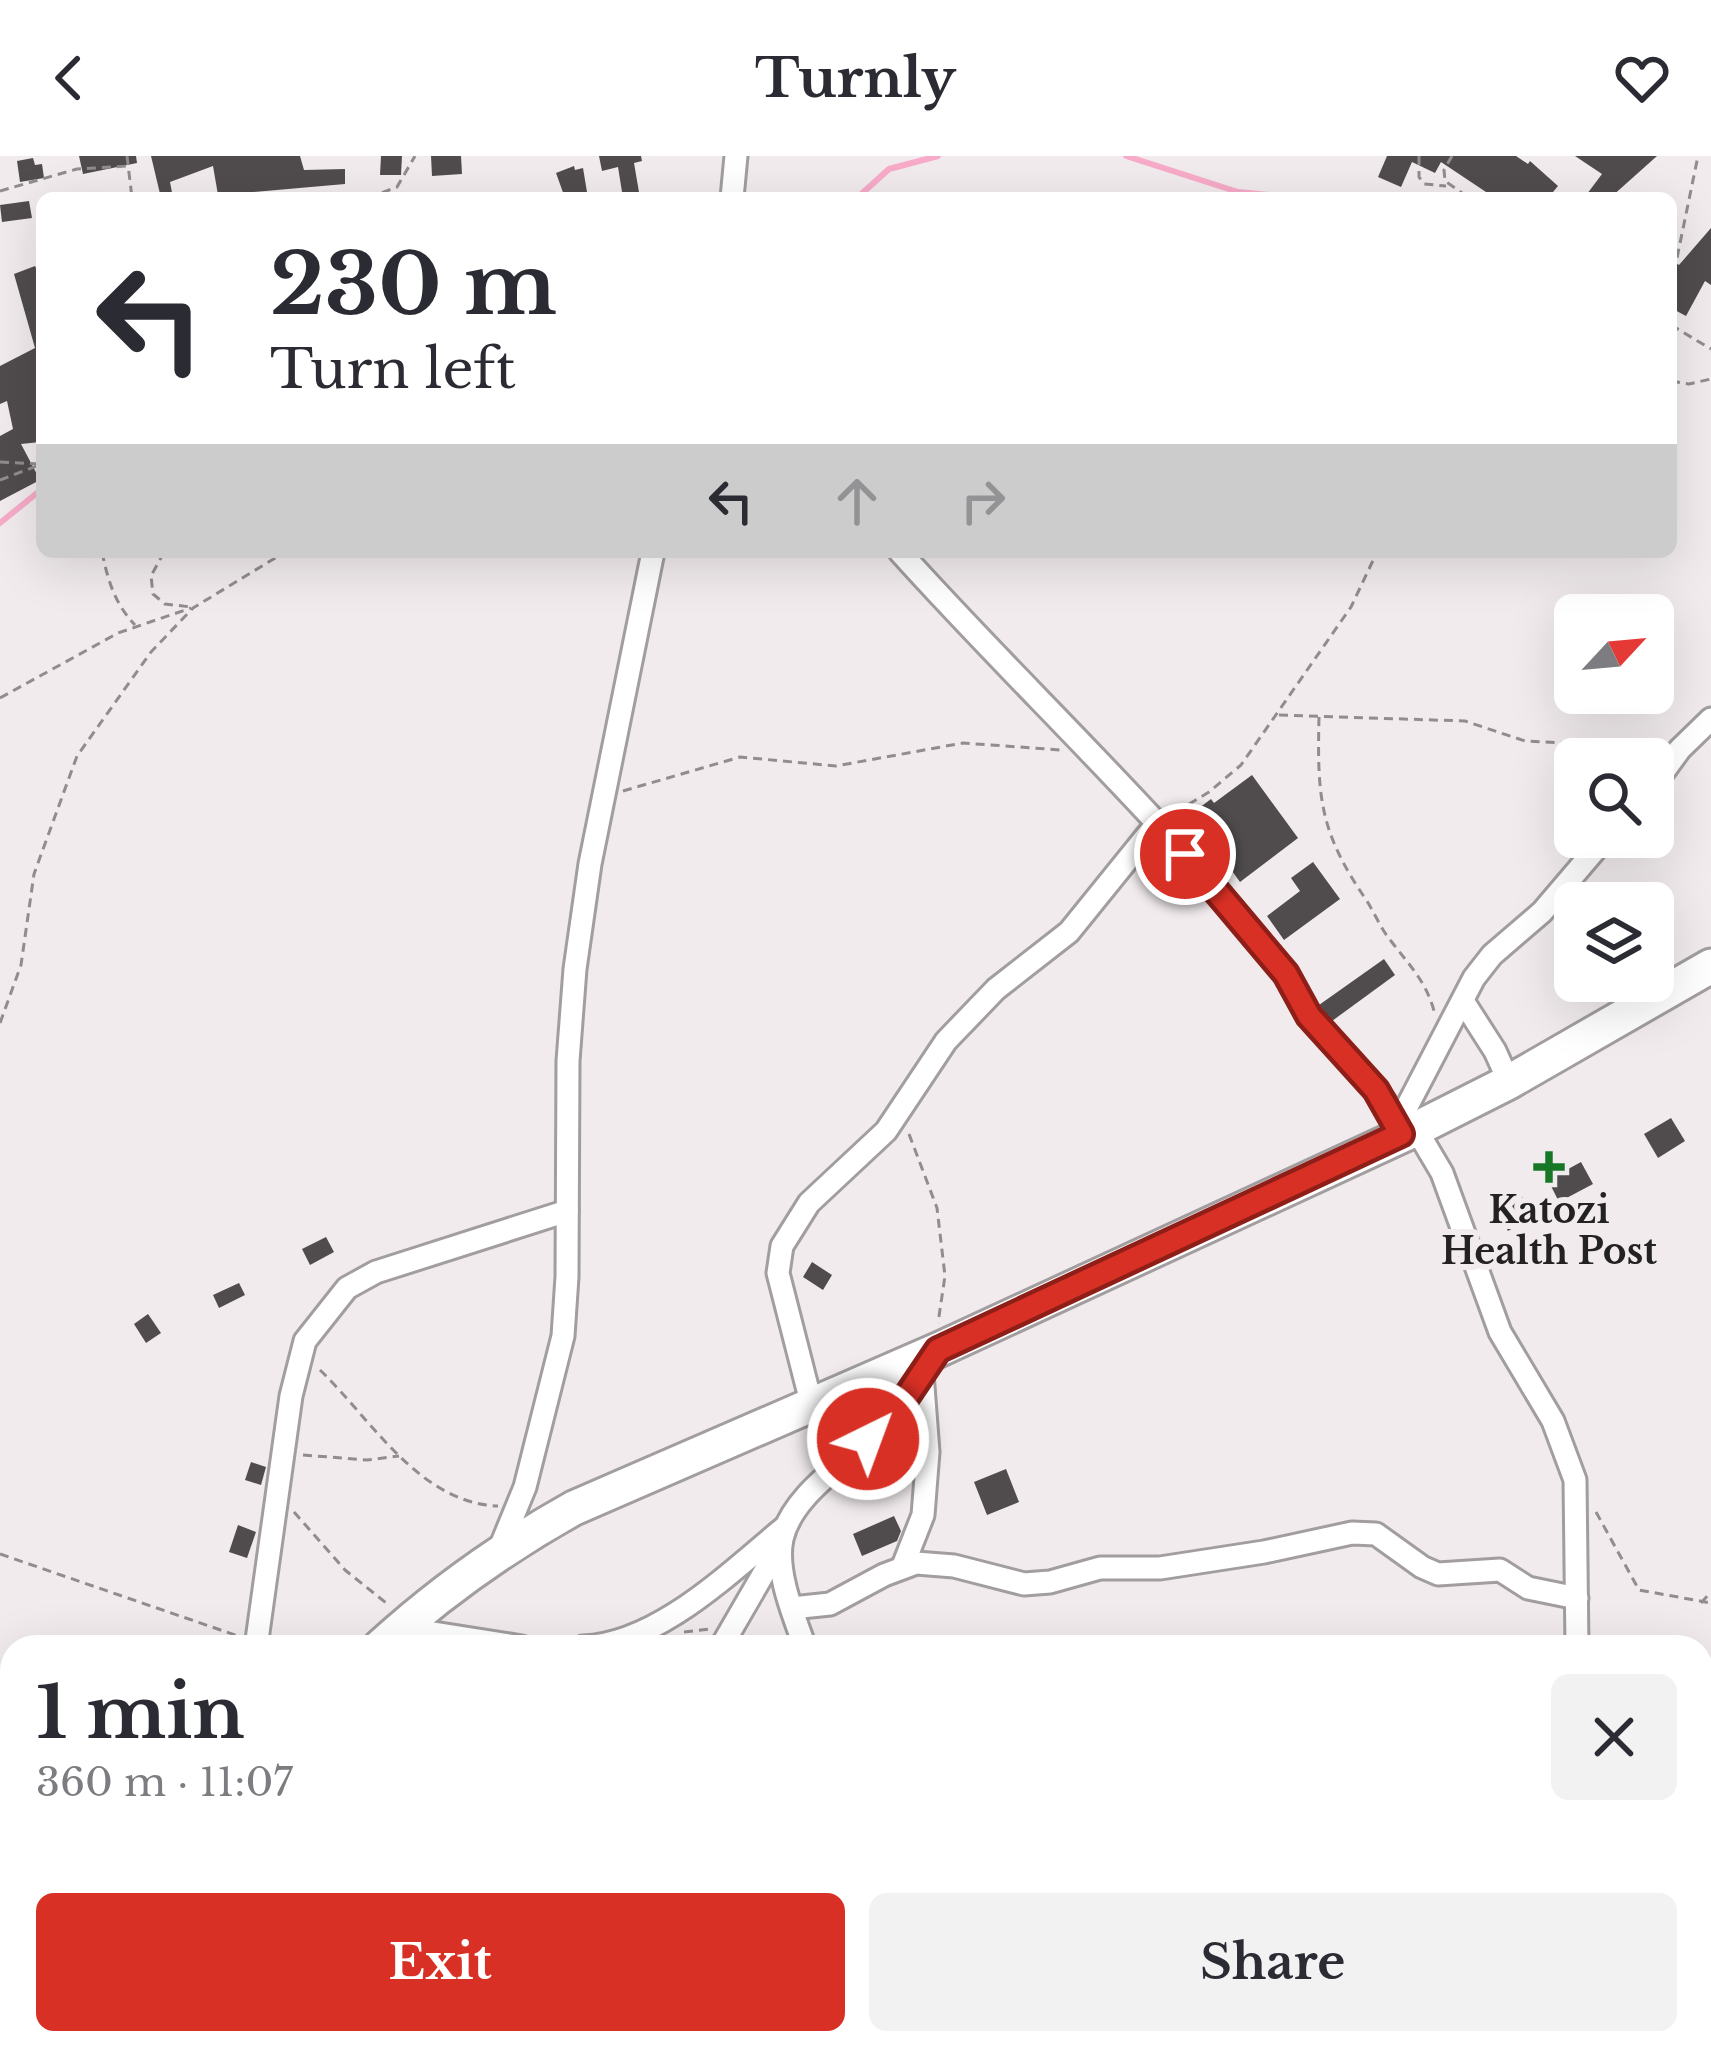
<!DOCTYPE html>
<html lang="en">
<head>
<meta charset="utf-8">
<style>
  body { margin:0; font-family:"Libre Baskerville",serif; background:#f2f2f3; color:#2b2b33; height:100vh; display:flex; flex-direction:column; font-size:45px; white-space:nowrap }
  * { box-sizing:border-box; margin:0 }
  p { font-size:39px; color:#7c7c81 }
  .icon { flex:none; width:66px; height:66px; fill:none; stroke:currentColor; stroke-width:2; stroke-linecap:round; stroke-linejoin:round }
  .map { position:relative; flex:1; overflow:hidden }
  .sheet { position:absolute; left:0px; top:1479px; width:1713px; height:420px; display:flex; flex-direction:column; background:#fff; border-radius:36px 36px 0 0; box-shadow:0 12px 48px #0002 }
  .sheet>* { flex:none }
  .top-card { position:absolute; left:36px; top:36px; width:1641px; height:366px; border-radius:18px; box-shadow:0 12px 48px #0002; background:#fff; color:#2b2b33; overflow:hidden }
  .needle { width:78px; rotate:64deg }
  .tools { position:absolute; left:1554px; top:438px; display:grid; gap:24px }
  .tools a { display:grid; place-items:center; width:120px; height:120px; border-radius:18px; background:#fff; box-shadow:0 12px 48px #0002; font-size:60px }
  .pin { position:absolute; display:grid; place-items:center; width:102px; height:102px; color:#fff; margin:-51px; border:6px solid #fff; border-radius:50%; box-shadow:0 3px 12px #0007 }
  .me { position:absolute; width:132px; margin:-66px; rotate:42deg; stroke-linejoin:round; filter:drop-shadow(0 0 9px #0008) }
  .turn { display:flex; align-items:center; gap:42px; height:252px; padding:0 36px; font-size:54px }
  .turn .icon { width:156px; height:156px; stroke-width:2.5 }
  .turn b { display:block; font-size:84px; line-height:102px }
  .lanes { display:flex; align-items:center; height:114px; padding:0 36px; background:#0003; justify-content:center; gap:60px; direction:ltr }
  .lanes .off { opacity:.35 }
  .round { display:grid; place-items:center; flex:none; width:126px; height:126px; border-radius:18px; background:#f2f2f3 }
  .summary { display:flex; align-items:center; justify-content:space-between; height:204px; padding:0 36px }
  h1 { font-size:72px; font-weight:700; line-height:90px }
  .cta { display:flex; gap:24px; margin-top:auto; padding:24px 36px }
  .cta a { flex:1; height:138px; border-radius:18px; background:#d93025; color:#fff; font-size:48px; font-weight:700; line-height:138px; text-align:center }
  .cta a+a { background:#f2f2f3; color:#2b2b33 }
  header { display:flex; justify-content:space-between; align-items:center; height:156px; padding:0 36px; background:#fff; font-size:54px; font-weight:700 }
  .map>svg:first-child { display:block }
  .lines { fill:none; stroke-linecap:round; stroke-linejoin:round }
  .stream { stroke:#f7abc8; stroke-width:6 }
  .building { fill:#504c4d }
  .lane-casing { stroke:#a29d9e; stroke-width:16 }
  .street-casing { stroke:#a29d9e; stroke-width:27 }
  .primary-casing { stroke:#a29d9e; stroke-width:39 }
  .path { stroke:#918d8f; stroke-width:3; stroke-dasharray:9 6; stroke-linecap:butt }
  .lane { stroke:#fff; stroke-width:10 }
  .street { stroke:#fff; stroke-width:21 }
  .primary { stroke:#fff; stroke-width:33 }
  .route-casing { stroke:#8d1f18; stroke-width:30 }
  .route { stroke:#d93025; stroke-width:21 }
  .poi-dot { fill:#187727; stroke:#f1ebed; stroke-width:4.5 }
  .labels { text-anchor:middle; stroke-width:12; stroke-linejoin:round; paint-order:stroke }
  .poi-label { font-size:36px; font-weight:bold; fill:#232122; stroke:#f1ebed }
</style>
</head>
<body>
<header><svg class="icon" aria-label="back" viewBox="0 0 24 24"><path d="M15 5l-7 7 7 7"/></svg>Turnly<svg class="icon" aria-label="heart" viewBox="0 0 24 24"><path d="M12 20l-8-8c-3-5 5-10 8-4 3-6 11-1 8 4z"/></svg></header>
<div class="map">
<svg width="1711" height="1899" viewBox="0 0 1711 1899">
  <rect width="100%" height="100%" fill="#f1ebed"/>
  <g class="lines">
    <!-- stream -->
    <g class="stream">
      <path d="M1126 0 1238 36 1300 42"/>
      <path d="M857 42 889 13 938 0"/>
      <path d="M0 367 42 333"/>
    </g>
  </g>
  <!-- building -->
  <g class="building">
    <path d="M79 0H136L137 7 83 18Z"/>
    <path d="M151 0H300L304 14 345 13V28L218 39 213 10 170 26 173 42H161Z"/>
    <path d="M381 0H402L401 19H380Z"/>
    <path d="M431 0H461L462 18 432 20Z"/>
    <path d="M599 0H641L642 5 634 7 640 42H623L618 11 602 15Z"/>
    <path d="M1387 0H1516L1528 8 1530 5 1558 30 1548 42H1495L1441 6 1435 17 1412 6 1401 31 1378 21Z"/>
    <path d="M1575 0H1657L1610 42H1584L1602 18Z"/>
    <path d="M33 2 35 9 42 8 44 22 20 26 17 5Z"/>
    <path d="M574 10 575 14 583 12 588 42H565L556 17Z"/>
    <path d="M29 45 32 62 2 66 0 49Z"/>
    <path d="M1711 72V129L1705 125 1686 160 1671 152V104L1679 109Z"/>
    <path d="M35 110 37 114 42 113V277L40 286 21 288 40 324 0 345V280L13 273 7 245 0 248V210L35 192 14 118Z"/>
    <path d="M1252 619 1298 682 1240 726 1191 658 1211 643 1214 647Z"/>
    <path d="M1313 706 1340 743 1284 784 1267 760 1300 735 1291 722Z"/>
    <path d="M1384 803 1395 819 1332 865 1319 849Z"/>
    <path d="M1671 962 1685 985 1658 1002 1644 978Z"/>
    <path d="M1581 1006 1593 1028 1559 1046 1548 1024Z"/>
    <path d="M1520 1037 1533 1060 1508 1075 1495 1051Z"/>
    <path d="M326 1081 334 1096 310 1109 302 1093Z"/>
    <path d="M812 1106 832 1119 823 1134 803 1121Z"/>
    <path d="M239 1127 245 1139 219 1152 213 1139Z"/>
    <path d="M148 1158 161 1177 146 1187 134 1168Z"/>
    <path d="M251 1306 266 1311 261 1329 245 1324Z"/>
    <path d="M1006 1313 1019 1346 987 1359 974 1326Z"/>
    <path d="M894 1360 901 1375 897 1385 862 1400 853 1378Z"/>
    <path d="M238 1369 256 1376 247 1402 229 1396Z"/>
  </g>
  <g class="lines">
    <!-- lane casing -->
    <g class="lane-casing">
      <path id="lane" d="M0 1794 12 1789"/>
    </g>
    <!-- street casing -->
    <g class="street-casing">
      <g id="street">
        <path d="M732 42 736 0"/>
        <path d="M900 396C1025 535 1163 661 1278 808 1292 825 1298 846 1311 863 1340 900 1387 932 1401 978"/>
        <path d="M1653 630 1680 593 1711 563"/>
        <path d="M1463 845 1495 895 1509 926"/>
        <path d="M1398 968 1474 822 1492 799 1542 756 1606 681"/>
        <path d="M1416 973 1442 1017 1500 1176 1553 1265 1575 1324 1577 1491"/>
        <path d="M812 1250 778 1117 782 1090 809 1047 886 975 946 885 996 833 1069 776 1158 666"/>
        <path d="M500 1392 525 1331 563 1180 567 1121 568 905 575 813 590 708 653 396"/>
        <path d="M903 1410 923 1359 928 1296 922 1217"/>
        <path d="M792 1452 830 1448 884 1419 916 1407 954 1410 1024 1428 1050 1426 1100 1412H1160L1264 1396 1352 1377 1376 1378 1422 1411 1438 1418 1500 1414 1528 1432 1577 1442"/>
        <path d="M402 1472 522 1491"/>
        <path d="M256 1491 291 1240 305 1185 347 1132 376 1116 567 1055"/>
        <path d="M583 1491C658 1488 729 1417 785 1371"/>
        <path d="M721 1491 780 1389"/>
        <path d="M805 1491C794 1460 775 1416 782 1383 792 1339 844 1309 872 1279 896 1253 916 1227 935 1198"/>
        <path d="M1701 1805 1707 1871 1704 1899"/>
        <path d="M912 1887 913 1899"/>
        <path d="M958 1887 968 1899"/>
      </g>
    </g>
    <!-- primary casing -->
    <g class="primary-casing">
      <g id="primary">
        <path d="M380 1491C439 1437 504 1391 574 1352L938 1194 1416 973 1509 926 1711 810"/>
        <path d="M151 1899 154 1887"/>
      </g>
    </g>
    <!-- path -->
    <g class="path">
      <path d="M127 0 132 42"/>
      <path d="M1419 0V21L1424 28 1446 30"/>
      <path d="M1452 0 1444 14 1445 25 1469 42"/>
      <path d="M0 35 77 13 128 10"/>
      <path d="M368 42 397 31 415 0"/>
      <path d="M1671 131 1698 0"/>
      <path d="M1671 169 1711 193"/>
      <path d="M1671 225 1689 228 1711 223"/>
      <path d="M0 306 40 308"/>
      <path d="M0 324 42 308"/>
      <path d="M102 396C108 425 115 448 135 469"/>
      <path d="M164 396 151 420 153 438 165 448 191 451"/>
      <path d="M0 542 118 477 191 452"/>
      <path d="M1279 559 1465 565 1525 585 1657 592"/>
      <path d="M1319 561C1317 642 1320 677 1367 745 1375 758 1381 773 1391 785 1409 809 1426 825 1434 855"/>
      <path d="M623 635 740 601 836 610 963 587 1061 594"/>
      <path d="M1176 656 1209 636 1241 609 1351 451 1377 396"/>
      <path d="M0 867 21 809 34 718 77 600 151 496 193 452 285 396"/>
      <path d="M909 978 937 1052 945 1120 938 1167"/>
      <path d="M320 1214C372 1264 419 1347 498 1350"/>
      <path d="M303 1299 367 1304 399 1300"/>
      <path d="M294 1356 345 1414 390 1450"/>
      <path d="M1596 1356 1639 1434 1711 1447"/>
      <path d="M0 1398 238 1480"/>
      <path d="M1701 1447 1711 1436"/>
      <path d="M684 1476 710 1473"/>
    </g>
    <!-- lane -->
    <use href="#lane" class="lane"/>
    <!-- street -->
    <use href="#street" class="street"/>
    <!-- primary -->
    <use href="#primary" class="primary"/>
  </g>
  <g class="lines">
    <!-- route casing -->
    <g class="route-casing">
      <path id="route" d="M868 1283 907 1240 938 1194 1401 978 1376 934 1309 860 1286 818 1185 698"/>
    </g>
    <!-- route -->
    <use href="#route" class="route"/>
  </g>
  <!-- markers -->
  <path class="poi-dot" d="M1543 993h12v12h12v12h-12v12h-12v-12h-12v-12h12z"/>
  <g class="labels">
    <!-- poi labels -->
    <g class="poi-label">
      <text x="1549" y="1067">Katozi<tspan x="1549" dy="41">Health Post</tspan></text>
    </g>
  </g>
</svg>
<div class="tools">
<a><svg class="needle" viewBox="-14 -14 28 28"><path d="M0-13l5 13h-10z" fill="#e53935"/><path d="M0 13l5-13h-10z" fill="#7c7c81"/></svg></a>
<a><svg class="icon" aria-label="search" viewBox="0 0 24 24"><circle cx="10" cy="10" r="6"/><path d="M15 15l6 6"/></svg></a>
<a><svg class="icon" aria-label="layers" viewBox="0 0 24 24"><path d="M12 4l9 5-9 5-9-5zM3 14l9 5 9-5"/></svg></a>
</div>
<div class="pin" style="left:1185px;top:698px;background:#d93025"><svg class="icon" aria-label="arrive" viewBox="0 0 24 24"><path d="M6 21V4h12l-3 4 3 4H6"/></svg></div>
<svg class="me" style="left:868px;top:1283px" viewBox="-20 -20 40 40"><circle r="17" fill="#d93025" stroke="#fff" stroke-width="3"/><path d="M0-11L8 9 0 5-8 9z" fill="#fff"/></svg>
<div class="top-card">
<div class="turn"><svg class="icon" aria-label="left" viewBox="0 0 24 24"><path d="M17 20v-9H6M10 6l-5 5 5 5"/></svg><div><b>230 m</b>Turn left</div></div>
<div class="lanes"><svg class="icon" aria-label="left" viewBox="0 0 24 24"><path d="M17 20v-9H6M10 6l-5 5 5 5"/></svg><svg class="icon off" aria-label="ahead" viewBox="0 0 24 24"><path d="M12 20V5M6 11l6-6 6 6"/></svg><svg class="icon off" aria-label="right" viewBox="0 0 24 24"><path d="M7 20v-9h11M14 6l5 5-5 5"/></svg></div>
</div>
<section class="sheet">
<div class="summary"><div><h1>1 min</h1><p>360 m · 11:07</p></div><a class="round"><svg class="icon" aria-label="close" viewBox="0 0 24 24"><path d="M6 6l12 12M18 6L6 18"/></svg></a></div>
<div class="cta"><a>Exit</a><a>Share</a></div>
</section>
</div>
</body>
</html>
